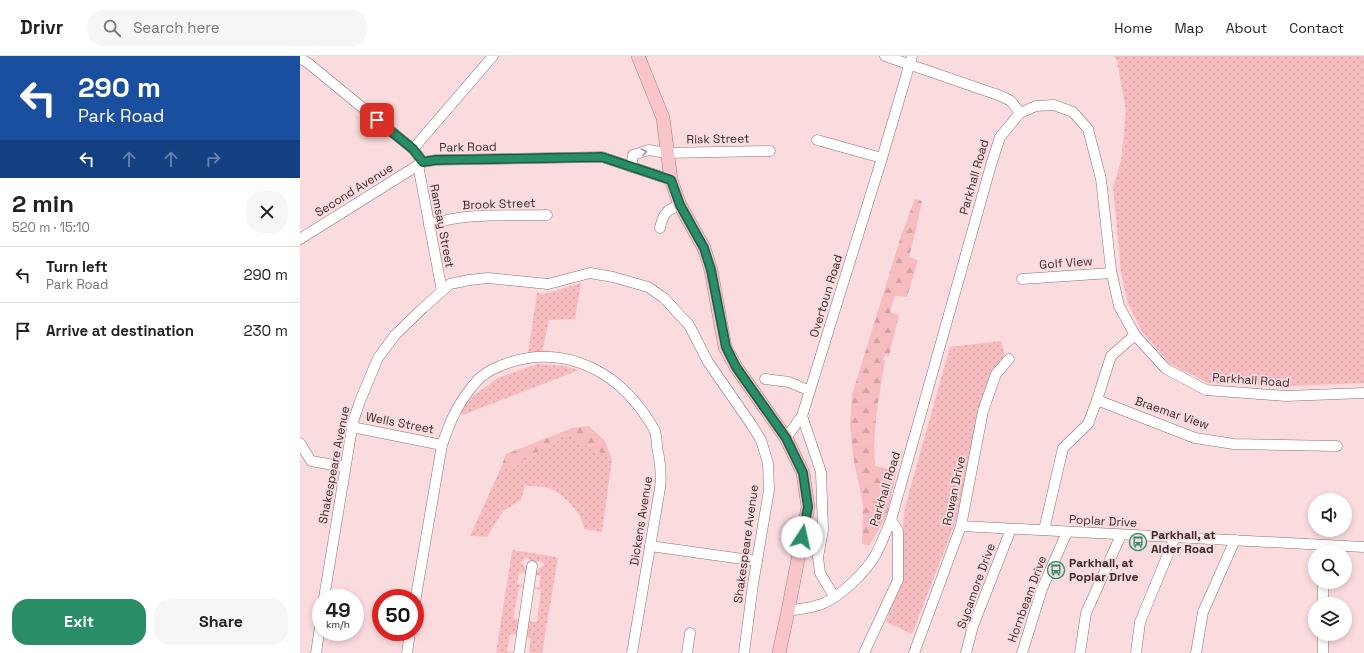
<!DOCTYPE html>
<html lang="en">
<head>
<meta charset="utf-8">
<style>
  body { margin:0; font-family:"Space Grotesk",sans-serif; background:#f6f6f6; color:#202124; height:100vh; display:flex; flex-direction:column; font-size:15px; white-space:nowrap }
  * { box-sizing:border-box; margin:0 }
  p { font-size:13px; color:#757577 }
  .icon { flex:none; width:22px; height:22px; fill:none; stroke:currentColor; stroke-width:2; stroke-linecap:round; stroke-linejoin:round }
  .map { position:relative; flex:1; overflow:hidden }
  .details { display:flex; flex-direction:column; background:#fff; width:300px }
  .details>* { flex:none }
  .banner { background:#1a4fa0; color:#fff; overflow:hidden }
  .controls { position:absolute; left:1008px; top:437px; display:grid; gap:8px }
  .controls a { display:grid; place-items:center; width:44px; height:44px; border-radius:50%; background:#fff; box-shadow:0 2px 6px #0003; font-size:20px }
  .speed { position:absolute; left:12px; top:533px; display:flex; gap:8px; font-size:20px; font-weight:700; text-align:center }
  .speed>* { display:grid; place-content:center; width:52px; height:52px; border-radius:50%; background:#fff; box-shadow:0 2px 6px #0003; line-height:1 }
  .speed small { font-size:10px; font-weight:400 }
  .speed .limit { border:6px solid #d22; background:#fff; color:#111 }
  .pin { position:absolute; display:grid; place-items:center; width:34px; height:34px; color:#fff; margin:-17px; border-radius:8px; box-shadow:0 2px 6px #0006 }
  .me { position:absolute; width:44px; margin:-22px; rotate:10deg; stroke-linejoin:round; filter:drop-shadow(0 0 3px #0008) }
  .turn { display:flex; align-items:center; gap:14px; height:84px; padding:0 12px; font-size:18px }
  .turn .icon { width:52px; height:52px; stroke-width:2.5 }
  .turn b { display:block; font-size:28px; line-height:34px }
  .lanes { display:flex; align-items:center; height:38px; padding:0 12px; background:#0003; justify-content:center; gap:20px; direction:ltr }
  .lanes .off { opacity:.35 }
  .round { display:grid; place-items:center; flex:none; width:42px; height:42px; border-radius:16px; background:#f6f6f6 }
  .summary { display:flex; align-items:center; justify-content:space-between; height:68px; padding:0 12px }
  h1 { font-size:24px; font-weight:800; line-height:30px }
  .primary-button { display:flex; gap:8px; margin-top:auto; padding:8px 12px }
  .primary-button a { flex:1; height:46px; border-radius:16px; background:#298d67; color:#fff; font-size:16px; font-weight:800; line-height:46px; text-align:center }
  .primary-button a+a { background:#f6f6f6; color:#202124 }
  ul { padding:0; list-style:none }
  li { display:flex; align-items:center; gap:12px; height:56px; padding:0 12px; border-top:1px solid #e0e0e0 }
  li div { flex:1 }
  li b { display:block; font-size:15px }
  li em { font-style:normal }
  header { display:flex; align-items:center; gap:24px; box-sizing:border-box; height:56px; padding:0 20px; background:#fff; border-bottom:1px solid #e0e0e0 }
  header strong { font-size:19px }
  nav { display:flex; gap:22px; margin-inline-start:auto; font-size:14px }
  .search { width:280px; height:36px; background:#f6f6f6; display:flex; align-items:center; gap:10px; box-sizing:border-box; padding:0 14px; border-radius:16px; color:#757577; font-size:15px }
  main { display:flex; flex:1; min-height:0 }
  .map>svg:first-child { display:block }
  .grass { fill:url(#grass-dots) }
  .forest { fill:url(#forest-firs) }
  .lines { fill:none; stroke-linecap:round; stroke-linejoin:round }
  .minor-casing { stroke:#8c7072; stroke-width:11 }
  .major-casing { stroke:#b1767b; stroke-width:14 }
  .minor { stroke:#fff; stroke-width:10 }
  .major { stroke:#f8c5ca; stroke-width:13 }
  .oneway { stroke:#9b9596 }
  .route-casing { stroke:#1b5c43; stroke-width:10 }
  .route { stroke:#298d67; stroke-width:7 }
  .labels { text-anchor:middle; stroke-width:3.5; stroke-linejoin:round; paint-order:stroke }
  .street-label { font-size:12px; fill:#372b2c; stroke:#fbdcde }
  .poi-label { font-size:12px; font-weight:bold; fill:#372b2c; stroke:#fbdcde; text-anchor:start }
</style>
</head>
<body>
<header>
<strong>Drivr</strong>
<div class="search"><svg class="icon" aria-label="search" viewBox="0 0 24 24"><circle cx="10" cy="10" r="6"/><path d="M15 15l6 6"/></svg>Search here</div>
<nav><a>Home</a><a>Map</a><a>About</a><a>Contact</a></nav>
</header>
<main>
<section class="details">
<div class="banner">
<div class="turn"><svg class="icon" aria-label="left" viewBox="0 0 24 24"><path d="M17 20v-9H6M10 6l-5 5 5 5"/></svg><div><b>290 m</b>Park Road</div></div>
<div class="lanes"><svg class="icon" aria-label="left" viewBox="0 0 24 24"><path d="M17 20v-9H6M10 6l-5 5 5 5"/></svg><svg class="icon off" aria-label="ahead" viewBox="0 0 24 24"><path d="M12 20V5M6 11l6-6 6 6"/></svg><svg class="icon off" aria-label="ahead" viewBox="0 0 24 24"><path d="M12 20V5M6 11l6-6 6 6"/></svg><svg class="icon off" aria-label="right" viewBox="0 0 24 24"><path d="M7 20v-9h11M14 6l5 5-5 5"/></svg></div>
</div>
<div class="summary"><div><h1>2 min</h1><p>520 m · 15:10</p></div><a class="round"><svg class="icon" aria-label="close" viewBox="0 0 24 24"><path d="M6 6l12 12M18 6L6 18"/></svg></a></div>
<ul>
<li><svg class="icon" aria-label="left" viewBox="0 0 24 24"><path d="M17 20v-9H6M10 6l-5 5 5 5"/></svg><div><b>Turn left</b><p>Park Road</p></div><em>290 m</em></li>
<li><svg class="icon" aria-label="arrive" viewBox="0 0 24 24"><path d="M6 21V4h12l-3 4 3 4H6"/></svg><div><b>Arrive at destination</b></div><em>230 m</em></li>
</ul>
<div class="primary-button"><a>Exit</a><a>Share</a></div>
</section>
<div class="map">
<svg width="1064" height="597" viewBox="0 0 1064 597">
  <defs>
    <pattern id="grass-dots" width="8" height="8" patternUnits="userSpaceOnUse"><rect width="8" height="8" fill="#f7bcc0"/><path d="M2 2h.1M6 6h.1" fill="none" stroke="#d4a2a5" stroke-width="1.8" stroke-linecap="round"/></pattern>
    <pattern id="forest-firs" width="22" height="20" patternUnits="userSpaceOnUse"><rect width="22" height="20" fill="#f7bcc0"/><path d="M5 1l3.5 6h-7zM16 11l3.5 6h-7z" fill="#d4a2a5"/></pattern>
  </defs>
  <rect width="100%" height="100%" fill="#fbdcde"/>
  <!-- grass -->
  <g class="grass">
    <path d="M814 0H1064V327L988 330 908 327 870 308 843 277 828 248 821 216 813 131 821 105 826 55 817 5Z"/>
    <path d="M281 227 275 263 249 264 242 297H228L237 237 244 238Z"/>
    <path d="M701 285 705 299 691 322 673 382 657 462 612 578 586 566 602 521 603 468 605 451 650 291Z"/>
    <path d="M237 308 264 310 279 314 163 359 160 357 173 340 198 322Z"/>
    <path d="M267 378 312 403 302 476 284 473C283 458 262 435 247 432 240 430 232 430 225 430L221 444 203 455 187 481 170 480 200 414 217 408Z"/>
    <path d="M213 494 256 501 258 502 242 597H229L231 582 225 581 227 565 237 566 241 534 232 532 233 531H239L241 520 235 519 238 513 244 509 242 505 234 507 226 501 221 506 227 514 228 518 219 516 217 528 226 530V532L219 531 213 562 220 564 218 579 210 578 207 595 215 597H196L212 495Z"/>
  </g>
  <!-- forest -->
  <g class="forest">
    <path d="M615 143 622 145 616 174 609 201 618 204 607 241 595 240 590 256 599 259 589 300 585 299 583 303 585 305C579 340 572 375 575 410L597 415 586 461 569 490 562 488 563 449 553 400 550 369 552 339 602 177Z"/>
    <path d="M289 370 305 385 312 403 267 378 217 408 200 414 206 398 272 372Z"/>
  </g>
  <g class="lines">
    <!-- minor casing -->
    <g class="minor-casing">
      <g id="minor">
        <path d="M585 0 701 40 711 45 720 57"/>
        <path d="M0 2 8 7 113 93 123 106"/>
        <path d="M517 84 582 102"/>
        <path d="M113 93 193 0"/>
        <path d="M118 109 142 235"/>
        <path d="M331 111 333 99 349 94 366 97 470 95"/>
        <path d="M129 169C166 156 208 160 247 159"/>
        <path d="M360 172C363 158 366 154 380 149"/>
        <path d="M0 183 123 106 136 104 302 101 371 124"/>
        <path d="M722 223 811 217"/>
        <path d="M465 323 489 326 510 335"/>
        <path d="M797 344 895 382 934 388 1037 390"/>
        <path d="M502 360 521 416 523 474 518 501 520 517 534 540"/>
        <path d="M52 371 142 389"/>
        <path d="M486 382 502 360 582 102 612 0"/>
        <path d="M0 387 11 405 45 411"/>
        <path d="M661 470 1064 491"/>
        <path d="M744 474 763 392 788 368 797 344 811 300 835 279"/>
        <path d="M350 490 457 505"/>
        <path d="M24 542 53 366 60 345 78 302 95 279 123 252 150 228 169 224 188 222 248 228 290 217 313 221 348 231 364 242 389 269 408 306 451 368 461 384 468 407 469 434 453 528 444 597"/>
        <path d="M115 546 142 389C150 366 156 351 171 332 174 329 177 324 181 321 188 315 199 310 208 307 259 290 308 310 340 352 345 359 351 367 355 375 356 380 357 385 357 390 360 405 362 418 360 432L332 597"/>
        <path d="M1023 548V526"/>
        <path d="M488 555C499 553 511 552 522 548 541 540 566 516 576 498 582 487 586 475 591 464L691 109 700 81 720 57 736 50 754 49 773 56 788 73 801 123 811 214 819 250 835 279 866 313 906 334 986 340 1064 337"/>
        <path d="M16 597 21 564"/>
        <path d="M107 597 110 576"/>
        <path d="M219 597 232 510"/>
        <path d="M387 597 390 577"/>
        <path d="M564 597 598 524V475L591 464"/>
        <path d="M614 597 661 470 683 355 696 318 709 303"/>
        <path d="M666 597 673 570 711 473"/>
        <path d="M722 597 742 533 767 476"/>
        <path d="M780 597 786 557 821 479"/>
        <path d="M836 597 840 566 875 481"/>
        <path d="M896 597 903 556 935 484"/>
        <path d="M1023 597V578"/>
      </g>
    </g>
    <!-- major casing -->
    <g class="major-casing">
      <path id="major" d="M338 0 363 62 371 124 380 149 404 192 411 214 425 291 436 311 486 382 503 417 508 451 488 555 479 597"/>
    </g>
    <!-- minor -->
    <use href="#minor" class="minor"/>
    <!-- major -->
    <use href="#major" class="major"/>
  </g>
  <!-- one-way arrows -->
  <defs><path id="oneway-chevron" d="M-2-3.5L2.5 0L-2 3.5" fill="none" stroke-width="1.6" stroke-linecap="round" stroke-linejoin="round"/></defs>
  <use class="oneway" href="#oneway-chevron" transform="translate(344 96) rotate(-14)"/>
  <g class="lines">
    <!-- route casing -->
    <g class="route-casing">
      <path id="route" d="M77 64 113 93 123 106 136 104 302 101 371 124 380 149 404 192 411 214 426 291 436 311 486 382 503 417 508 451 502 481"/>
    </g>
    <!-- route -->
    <use href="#route" class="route"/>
  </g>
  <!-- icons -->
  <defs>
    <g id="bus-ring" transform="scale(0.9)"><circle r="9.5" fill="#fbdcde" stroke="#298d67" stroke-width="1.5"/><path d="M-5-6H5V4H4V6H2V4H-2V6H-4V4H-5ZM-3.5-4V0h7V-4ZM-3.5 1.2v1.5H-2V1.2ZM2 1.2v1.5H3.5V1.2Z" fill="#298d67"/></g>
  </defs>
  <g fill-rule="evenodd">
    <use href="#bus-ring" x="838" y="486"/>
    <use href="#bus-ring" x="756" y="514"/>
  </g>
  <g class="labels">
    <!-- street labels -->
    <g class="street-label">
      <text transform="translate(418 83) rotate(-1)" y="4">Risk Street</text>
      <text transform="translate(168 91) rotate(-1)" y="4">Park Road</text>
      <text transform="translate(674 121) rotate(-74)" y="4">Parkhall Road</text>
      <text transform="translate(54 134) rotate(-32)" y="4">Second Avenue</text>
      <text transform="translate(199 148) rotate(-2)" y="4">Brook Street</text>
      <text transform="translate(142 170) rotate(79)" y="4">Ramsay Street</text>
      <text transform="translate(766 207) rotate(-4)" y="4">Golf View</text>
      <text transform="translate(526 240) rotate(-73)" y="4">Overtoun Road</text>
      <text transform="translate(951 324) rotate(4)" y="4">Parkhall Road</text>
      <text transform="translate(872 357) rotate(19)" y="4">Braemar View</text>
      <text transform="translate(100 367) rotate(11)" y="4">Wells Street</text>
      <text transform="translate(34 409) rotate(-79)" y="4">Shakespeare Avenue</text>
      <text transform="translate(585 433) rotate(-73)" y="4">Parkhall Road</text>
      <text transform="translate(654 435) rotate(-78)" y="4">Rowan Drive</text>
      <text transform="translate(341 465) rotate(-81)" y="4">Dickens Avenue</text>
      <text transform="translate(803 465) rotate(3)" y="4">Poplar Drive</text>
      <text transform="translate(446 488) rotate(-82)" y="4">Shakespeare Avenue</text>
      <text transform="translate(676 530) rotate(-70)" y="4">Sycamore Drive</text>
      <text transform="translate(727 543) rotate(-70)" y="4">Hornbeam Drive</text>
    </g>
    <!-- poi labels -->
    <g class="poi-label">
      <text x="851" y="483">Parkhall, at<tspan x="851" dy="14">Alder Road</tspan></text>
      <text x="769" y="511">Parkhall, at<tspan x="769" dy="14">Poplar Drive</tspan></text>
    </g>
  </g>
</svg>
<div class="controls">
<a><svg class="icon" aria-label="sound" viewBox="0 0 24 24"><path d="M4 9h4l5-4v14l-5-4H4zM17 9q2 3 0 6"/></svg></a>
<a><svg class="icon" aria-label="search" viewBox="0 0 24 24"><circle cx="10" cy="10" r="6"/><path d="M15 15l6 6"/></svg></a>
<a><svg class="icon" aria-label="layers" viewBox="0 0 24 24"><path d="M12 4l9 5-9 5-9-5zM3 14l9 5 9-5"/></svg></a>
</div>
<div class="speed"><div>49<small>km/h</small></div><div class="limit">50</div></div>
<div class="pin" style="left:77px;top:64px;background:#d93025"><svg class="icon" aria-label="arrive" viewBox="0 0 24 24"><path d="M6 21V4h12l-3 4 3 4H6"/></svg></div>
<svg class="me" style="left:502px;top:481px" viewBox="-20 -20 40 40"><circle r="19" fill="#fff"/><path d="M0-13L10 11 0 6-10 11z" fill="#298d67"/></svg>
</div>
</main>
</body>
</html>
